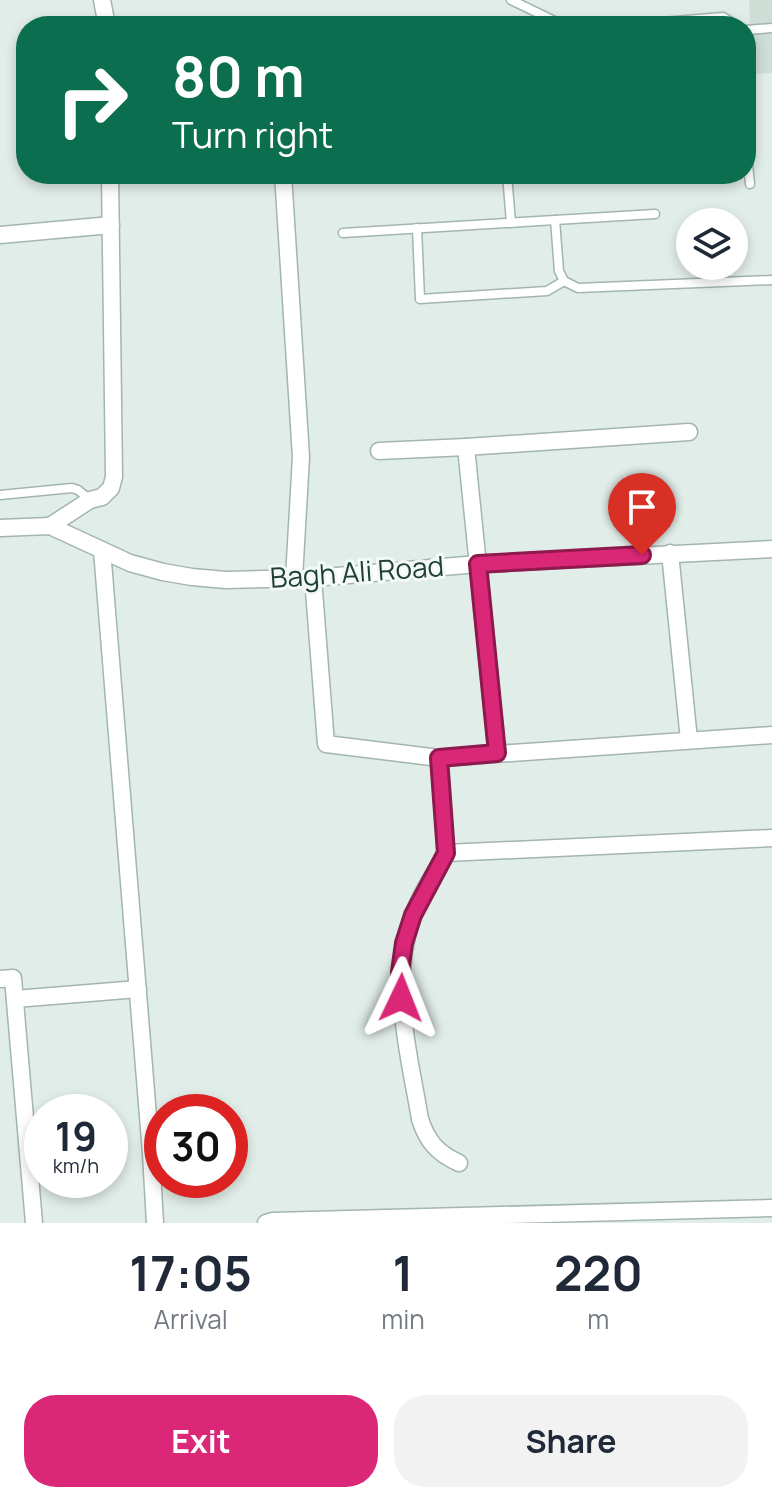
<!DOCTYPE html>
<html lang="en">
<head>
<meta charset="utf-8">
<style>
  body { margin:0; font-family:Manrope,sans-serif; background:#f2f2f3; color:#1f2937; height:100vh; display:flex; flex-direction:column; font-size:30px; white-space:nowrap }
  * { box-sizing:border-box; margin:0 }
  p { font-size:26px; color:#747a83 }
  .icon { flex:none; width:44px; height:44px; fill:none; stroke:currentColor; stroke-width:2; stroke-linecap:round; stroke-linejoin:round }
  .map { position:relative; height:1223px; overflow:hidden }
  .side { display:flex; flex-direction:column; background:#fff; flex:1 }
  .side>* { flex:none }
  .banner { position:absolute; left:16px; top:16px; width:740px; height:168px; border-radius:32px; box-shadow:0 4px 12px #0003; background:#0b6e4f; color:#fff; overflow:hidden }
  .tools { position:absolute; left:676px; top:208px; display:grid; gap:16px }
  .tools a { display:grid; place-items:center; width:72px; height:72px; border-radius:50%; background:#fff; box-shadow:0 4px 12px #0003; font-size:40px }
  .speed { position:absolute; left:24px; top:1094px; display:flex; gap:16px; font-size:40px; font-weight:700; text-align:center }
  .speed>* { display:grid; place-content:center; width:104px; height:104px; border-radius:50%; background:#fff; box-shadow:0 4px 12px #0003; line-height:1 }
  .speed small { font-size:20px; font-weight:400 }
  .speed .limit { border:12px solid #d22; background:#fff; color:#111 }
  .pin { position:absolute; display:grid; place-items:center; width:68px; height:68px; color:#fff; margin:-82px -34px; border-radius:50% 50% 50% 0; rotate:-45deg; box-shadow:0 0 8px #0007 }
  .pin .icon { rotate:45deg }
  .me { position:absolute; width:88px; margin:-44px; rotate:2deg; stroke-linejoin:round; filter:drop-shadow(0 0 6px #0008) }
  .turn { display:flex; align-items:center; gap:28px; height:168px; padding:0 24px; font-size:36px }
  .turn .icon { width:104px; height:104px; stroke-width:2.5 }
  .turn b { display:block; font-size:56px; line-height:68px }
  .eta { display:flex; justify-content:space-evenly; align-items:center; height:136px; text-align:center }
  .eta b { font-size:48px; font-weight:700; line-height:56px }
  .button { display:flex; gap:16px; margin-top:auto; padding:16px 24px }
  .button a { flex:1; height:92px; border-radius:32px; background:#db2777; color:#fff; font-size:32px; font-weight:700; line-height:92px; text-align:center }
  .button a+a { background:#f2f2f3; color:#1f2937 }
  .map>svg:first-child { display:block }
  .built { fill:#cfddd7 }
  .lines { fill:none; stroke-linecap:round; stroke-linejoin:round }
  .service-casing { stroke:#a3b5af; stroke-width:11 }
  .minor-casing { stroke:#a3b5af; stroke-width:19 }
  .service { stroke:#fff; stroke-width:8 }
  .minor { stroke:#fff; stroke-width:16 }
  .route-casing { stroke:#8e194d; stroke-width:20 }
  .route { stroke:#db2777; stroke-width:14 }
  .labels { text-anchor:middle; stroke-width:6; stroke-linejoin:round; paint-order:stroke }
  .street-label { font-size:28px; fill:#203f37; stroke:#f2f9f6 }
</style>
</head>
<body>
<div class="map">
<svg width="772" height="1223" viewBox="0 0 772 1223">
  <rect width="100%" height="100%" fill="#e1ede8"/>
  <!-- built -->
  <path class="built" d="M749 0H772V73L753 74Z"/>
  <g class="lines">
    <!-- service casing -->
    <g class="service-casing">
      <g id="service">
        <path d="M511 0 565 26"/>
        <path d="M614 26 723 17 731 22 732 26"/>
        <path d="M746 30 772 28"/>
        <path d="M746 145 750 184"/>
        <path d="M507 174 511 223"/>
        <path d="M555 220 655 214"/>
        <path d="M417 228 420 299 547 291 564 281"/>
        <path d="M343 233 555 220 559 271 564 281 578 288 772 280"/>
        <path d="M0 495 72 488 78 490 89 499"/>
      </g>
    </g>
    <!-- minor casing -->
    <g class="minor-casing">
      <g id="minor">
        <path d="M102 0 107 26"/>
        <path d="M283 174 301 457 294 578"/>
        <path d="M0 235 111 225"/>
        <path d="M379 451 466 447"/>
        <path d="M50 526 90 500 102 497 111 488 114 477 110 174"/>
        <path d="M0 528 50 526 130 563 163 572 192 577 226 580 313 578 478 564 772 549"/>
        <path d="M102 550 151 1153 155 1223"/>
        <path d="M670 553 689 740"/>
        <path d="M313 578 326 744 439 758 772 735"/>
        <path d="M497 753 466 447 689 432"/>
        <path d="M439 758 446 853 772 838"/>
        <path d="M446 853C434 875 419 896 412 919 389 984 409 1053 420 1119 427 1141 437 1153 459 1163"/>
        <path d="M0 979 13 978 34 1223"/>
        <path d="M15 999 138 989"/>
        <path d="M266 1223 273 1221 772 1208"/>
      </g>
    </g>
    <!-- service -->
    <use href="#service" class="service"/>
    <!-- minor -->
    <use href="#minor" class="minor"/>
  </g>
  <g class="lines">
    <!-- route casing -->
    <g class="route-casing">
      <path id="route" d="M401 998 400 972 404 943 413 915 446 853 439 758 497 753 478 564 642 555"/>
    </g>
    <!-- route -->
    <use href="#route" class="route"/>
  </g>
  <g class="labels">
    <!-- street labels -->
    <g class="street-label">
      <text transform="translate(357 572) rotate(-4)" y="10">Bagh Ali Road</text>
    </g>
  </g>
</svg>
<div class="tools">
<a><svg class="icon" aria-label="layers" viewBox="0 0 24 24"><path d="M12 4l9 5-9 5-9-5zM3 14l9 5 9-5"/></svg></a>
</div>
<div class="speed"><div>19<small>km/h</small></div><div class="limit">30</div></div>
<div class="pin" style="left:642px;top:555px;background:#d93025"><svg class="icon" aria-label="arrive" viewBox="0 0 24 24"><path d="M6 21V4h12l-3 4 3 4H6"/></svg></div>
<svg class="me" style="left:401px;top:998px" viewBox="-20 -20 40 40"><path d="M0-17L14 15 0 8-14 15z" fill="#db2777" stroke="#fff" stroke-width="4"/></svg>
<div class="banner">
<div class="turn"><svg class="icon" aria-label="right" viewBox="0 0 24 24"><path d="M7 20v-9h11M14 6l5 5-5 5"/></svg><div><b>80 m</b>Turn right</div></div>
</div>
</div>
<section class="side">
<div class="eta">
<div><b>17:05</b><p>Arrival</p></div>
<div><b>1</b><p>min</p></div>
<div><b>220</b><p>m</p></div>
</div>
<div class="button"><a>Exit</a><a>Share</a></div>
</section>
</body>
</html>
